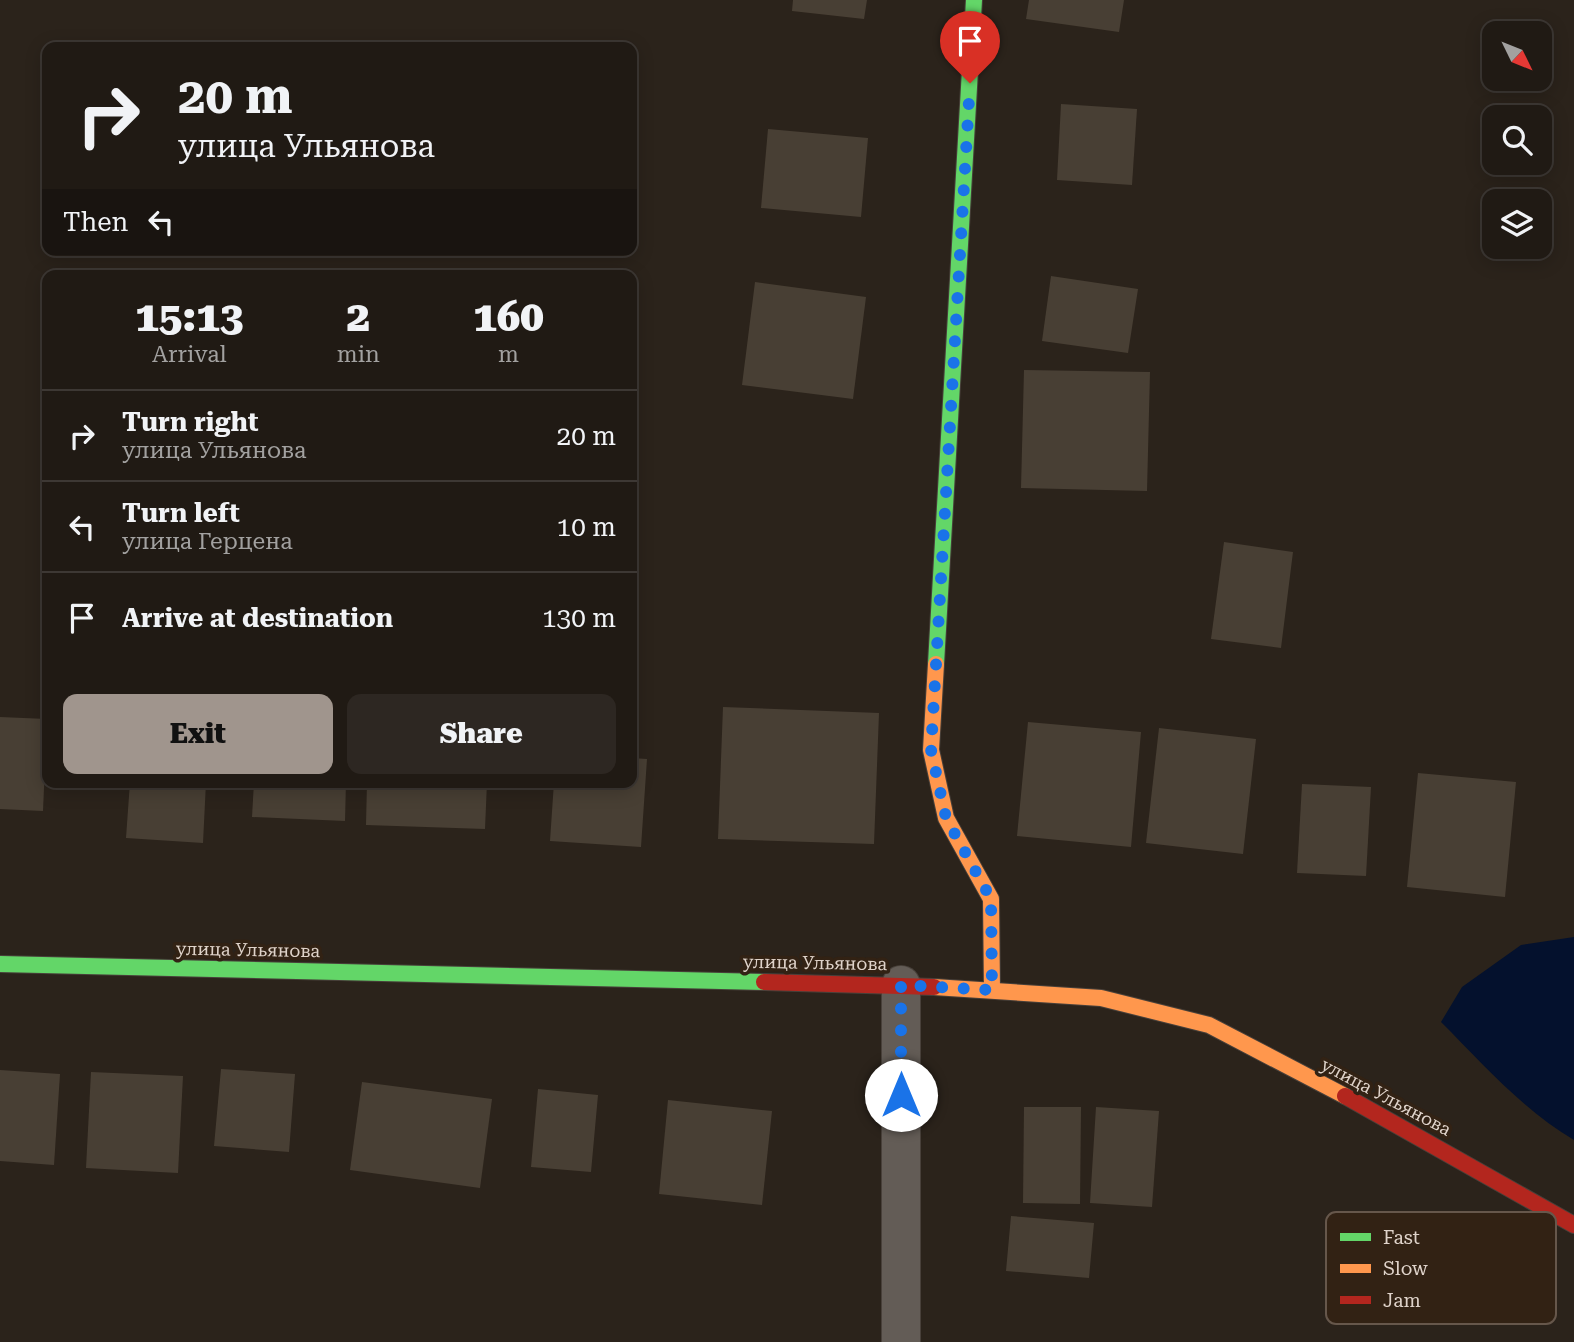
<!DOCTYPE html>
<html lang="en">
<head>
<meta charset="utf-8">
<style>
  body { margin:0; font-family:"Roboto Serif",serif; background:#2d2722; color:#f1f3f6; height:100vh; display:flex; flex-direction:column; font-size:26px; white-space:nowrap }
  * { box-sizing:border-box; margin:0 }
  p { font-size:23px; color:#a2a1a0 }
  .icon { flex:none; width:38px; height:38px; fill:none; stroke:currentColor; stroke-width:2; stroke-linecap:round; stroke-linejoin:round }
  .map { position:relative; flex:1; overflow:hidden }
  .side { position:absolute; left:42px; top:270px; width:595px; height:518px; display:flex; flex-direction:column; background:#201a14; border-radius:14px; box-shadow:0 4px 18px #0003,0 0 0 2px #3d3834 }
  .side>* { flex:none }
  .banner { position:absolute; left:42px; top:42px; width:595px; height:214px; border-radius:14px; box-shadow:0 4px 18px #0003,0 0 0 2px #3d3834; background:#201a14; color:#f1f3f6; overflow:hidden }
  .needle { width:46px; rotate:133deg }
  .buttons { position:absolute; left:1482px; top:21px; display:grid; gap:14px }
  .buttons a { display:grid; place-items:center; width:70px; height:70px; border-radius:14px; background:#201a14; box-shadow:0 4px 18px #0003,0 0 0 2px #3d3834; font-size:35px }
  .pin { position:absolute; display:grid; place-items:center; width:60px; height:60px; color:#fff; margin:-72px -30px; border-radius:50% 50% 50% 0; rotate:-45deg; box-shadow:0 0 7px #0007 }
  .pin .icon { rotate:45deg }
  .me { position:absolute; width:77px; margin:-38px; rotate:0deg; stroke-linejoin:round; filter:drop-shadow(0 0 5px #0008) }
  .turn { display:flex; align-items:center; gap:24px; height:147px; padding:0 21px; font-size:32px }
  .turn .icon { width:91px; height:91px; stroke-width:2.5 }
  .turn b { display:block; font-size:49px; line-height:60px }
  .then { display:flex; align-items:center; height:66px; padding:0 21px; background:#0003; gap:14px; font-size:26px }
  .eta { display:flex; justify-content:space-evenly; align-items:center; height:119px; text-align:center }
  .eta b { font-size:42px; font-weight:800; line-height:49px }
  .button { display:flex; gap:14px; margin-top:auto; padding:14px 21px }
  .button a { flex:1; height:80px; border-radius:14px; background:#a0958d; color:#111; font-size:28px; font-weight:800; line-height:80px; text-align:center }
  .button a+a { background:#2d2722; color:#f1f3f6 }
  ul { padding:0; list-style:none }
  li { display:flex; align-items:center; gap:21px; height:91px; padding:0 21px; border-top:2px solid #3d3834 }
  li div { flex:1 }
  li b { display:block; font-size:26px }
  li em { font-style:normal }
  .map>svg:first-child { display:block }
  .water { fill:#04112d }
  .building { fill:#483f34 }
  .lines { fill:none; stroke-linecap:round; stroke-linejoin:round }
  .street-casing { stroke:#48403a; stroke-width:40 }
  .fast-casing { stroke:#48403a; stroke-width:18 }
  .slow-casing { stroke:#48403a; stroke-width:18 }
  .jam-casing { stroke:#48403a; stroke-width:18 }
  .street { stroke:#635c56; stroke-width:38 }
  .fast { stroke:#63d668; stroke-width:16 }
  .slow { stroke:#ff974d; stroke-width:16 }
  .jam { stroke:#b3261e; stroke-width:16 }
  .route { stroke:#1a73e8; stroke-width:12; stroke-dasharray:0 21.6 }
  .labels { text-anchor:middle; stroke-width:7; stroke-linejoin:round; paint-order:stroke }
  .street-label { font-size:18px; fill:#dfd3ca; stroke:#322214 }
  .key { fill:#322214; stroke:#66574b; stroke-width:2 }
  .key-label { font-size:19px; fill:#dfd3ca }
</style>
</head>
<body>
<div class="map">
<svg width="1574" height="1342" viewBox="0 0 1574 1342">
  <rect width="100%" height="100%" fill="#2b231b"/>
  <!-- water -->
  <path class="water" d="M1574 937V1140C1523 1110 1482 1063 1441 1022L1462 987 1521 945Z"/>
  <!-- building -->
  <g class="building">
    <path d="M793 0H867L864 19 792 11Z"/>
    <path d="M1029 0H1124L1119 32 1026 19Z"/>
    <path d="M1061 104 1137 109 1132 185 1057 180Z"/>
    <path d="M768 129 868 138 861 217 761 208Z"/>
    <path d="M1051 276 1138 289 1128 353 1042 341Z"/>
    <path d="M755 282 866 297 853 399 742 385Z"/>
    <path d="M1024 370 1150 372 1147 491 1021 488Z"/>
    <path d="M1224 542 1293 552 1281 648 1211 639Z"/>
    <path d="M723 707 879 713 874 844 718 839Z"/>
    <path d="M0 717 47 719 43 811 0 809Z"/>
    <path d="M1028 722 1141 732 1131 847 1017 836Z"/>
    <path d="M1159 728 1256 739 1243 854 1146 843Z"/>
    <path d="M632 758 647 759 641 847 550 841 554 782H632Z"/>
    <path d="M1418 773 1516 782 1505 897 1407 887Z"/>
    <path d="M130 782H206L203 843 126 838Z"/>
    <path d="M254 782H346L345 821 252 817Z"/>
    <path d="M367 782H487L485 829 366 825Z"/>
    <path d="M1302 784 1371 787 1366 876 1297 873Z"/>
    <path d="M221 1069 295 1074 289 1152 214 1146Z"/>
    <path d="M0 1070 60 1074 54 1165 0 1161Z"/>
    <path d="M91 1072 183 1076 178 1173 86 1168Z"/>
    <path d="M362 1082 492 1099 480 1188 350 1170Z"/>
    <path d="M538 1089 598 1095 591 1172 531 1167Z"/>
    <path d="M668 1100 772 1111 762 1205 659 1194Z"/>
    <path d="M1024 1107H1081L1080 1204 1023 1203Z"/>
    <path d="M1096 1107 1159 1111 1152 1207 1090 1203Z"/>
    <path d="M1011 1216 1094 1223 1089 1278 1006 1271Z"/>
  </g>
  <g class="lines">
    <!-- street casing -->
    <g class="street-casing">
      <path id="street" d="M901 1342V985"/>
    </g>
    <!-- fast casing -->
    <g class="fast-casing">
      <g id="fast">
        <path d="M936 664 974 0"/>
        <path d="M0 964 764 982"/>
      </g>
    </g>
    <!-- slow casing -->
    <g class="slow-casing">
      <g id="slow">
        <path d="M936 664 931 750 946 818 991 899 992 990"/>
        <path d="M934 987 1101 998 1209 1025 1345 1096"/>
      </g>
    </g>
    <!-- jam casing -->
    <g class="jam-casing">
      <g id="jam">
        <path d="M764 982 934 987"/>
        <path d="M1345 1096 1574 1225"/>
      </g>
    </g>
    <!-- street -->
    <use href="#street" class="street"/>
    <!-- fast -->
    <use href="#fast" class="fast"/>
    <!-- slow -->
    <use href="#slow" class="slow"/>
    <!-- jam -->
    <use href="#jam" class="jam"/>
  </g>
  <g class="lines">
    <!-- route -->
    <path class="route" d="M901 1095V985L992 990 991 899 946 818 931 750 970 83"/>
  </g>
  <g class="labels">
    <!-- street labels -->
    <g class="street-label">
      <text transform="translate(248 950) rotate(1)" y="6">улица Ульянова</text>
      <text transform="translate(815 963) rotate(1)" y="6">улица Ульянова</text>
      <text transform="translate(1386 1097) rotate(28)" y="6">улица Ульянова</text>
    </g>
  </g>
  <!-- legend -->
  <rect x="1326" y="1212" width="230" height="112" rx="10" class="key"/>
  <rect x="1340" y="1233" width="31" height="8" fill="#63d668"/>
  <rect x="1340" y="1264" width="31" height="9" fill="#ff974d"/>
  <rect x="1340" y="1296" width="31" height="8" fill="#b3261e"/>
  <g class="key-label">
    <text x="1383" y="1244">Fast</text>
    <text x="1383" y="1275">Slow</text>
    <text x="1383" y="1307">Jam</text>
  </g>
</svg>
<div class="buttons">
<a><svg class="needle" viewBox="-14 -14 28 28"><path d="M0-13l5 13h-10z" fill="#e53935"/><path d="M0 13l5-13h-10z" fill="#a2a1a0"/></svg></a>
<a><svg class="icon" aria-label="search" viewBox="0 0 24 24"><circle cx="10" cy="10" r="6"/><path d="M15 15l6 6"/></svg></a>
<a><svg class="icon" aria-label="layers" viewBox="0 0 24 24"><path d="M12 4l9 5-9 5-9-5zM3 14l9 5 9-5"/></svg></a>
</div>
<div class="pin" style="left:970px;top:83px;background:#d93025"><svg class="icon" aria-label="arrive" viewBox="0 0 24 24"><path d="M6 21V4h12l-3 4 3 4H6"/></svg></div>
<svg class="me" style="left:901px;top:1095px" viewBox="-20 -20 40 40"><circle r="19" fill="#fff"/><path d="M0-13L10 11 0 6-10 11z" fill="#1a73e8"/></svg>
<div class="banner">
<div class="turn"><svg class="icon" aria-label="right" viewBox="0 0 24 24"><path d="M7 20v-9h11M14 6l5 5-5 5"/></svg><div><b>20 m</b>улица Ульянова</div></div>
<div class="then">Then<svg class="icon" aria-label="left" viewBox="0 0 24 24"><path d="M17 20v-9H6M10 6l-5 5 5 5"/></svg></div>
</div>
<section class="side">
<div class="eta">
<div><b>15:13</b><p>Arrival</p></div>
<div><b>2</b><p>min</p></div>
<div><b>160</b><p>m</p></div>
</div>
<ul>
<li><svg class="icon" aria-label="right" viewBox="0 0 24 24"><path d="M7 20v-9h11M14 6l5 5-5 5"/></svg><div><b>Turn right</b><p>улица Ульянова</p></div><em>20 m</em></li>
<li><svg class="icon" aria-label="left" viewBox="0 0 24 24"><path d="M17 20v-9H6M10 6l-5 5 5 5"/></svg><div><b>Turn left</b><p>улица Герцена</p></div><em>10 m</em></li>
<li><svg class="icon" aria-label="arrive" viewBox="0 0 24 24"><path d="M6 21V4h12l-3 4 3 4H6"/></svg><div><b>Arrive at destination</b></div><em>130 m</em></li>
</ul>
<div class="button"><a>Exit</a><a>Share</a></div>
</section>
</div>
</body>
</html>
